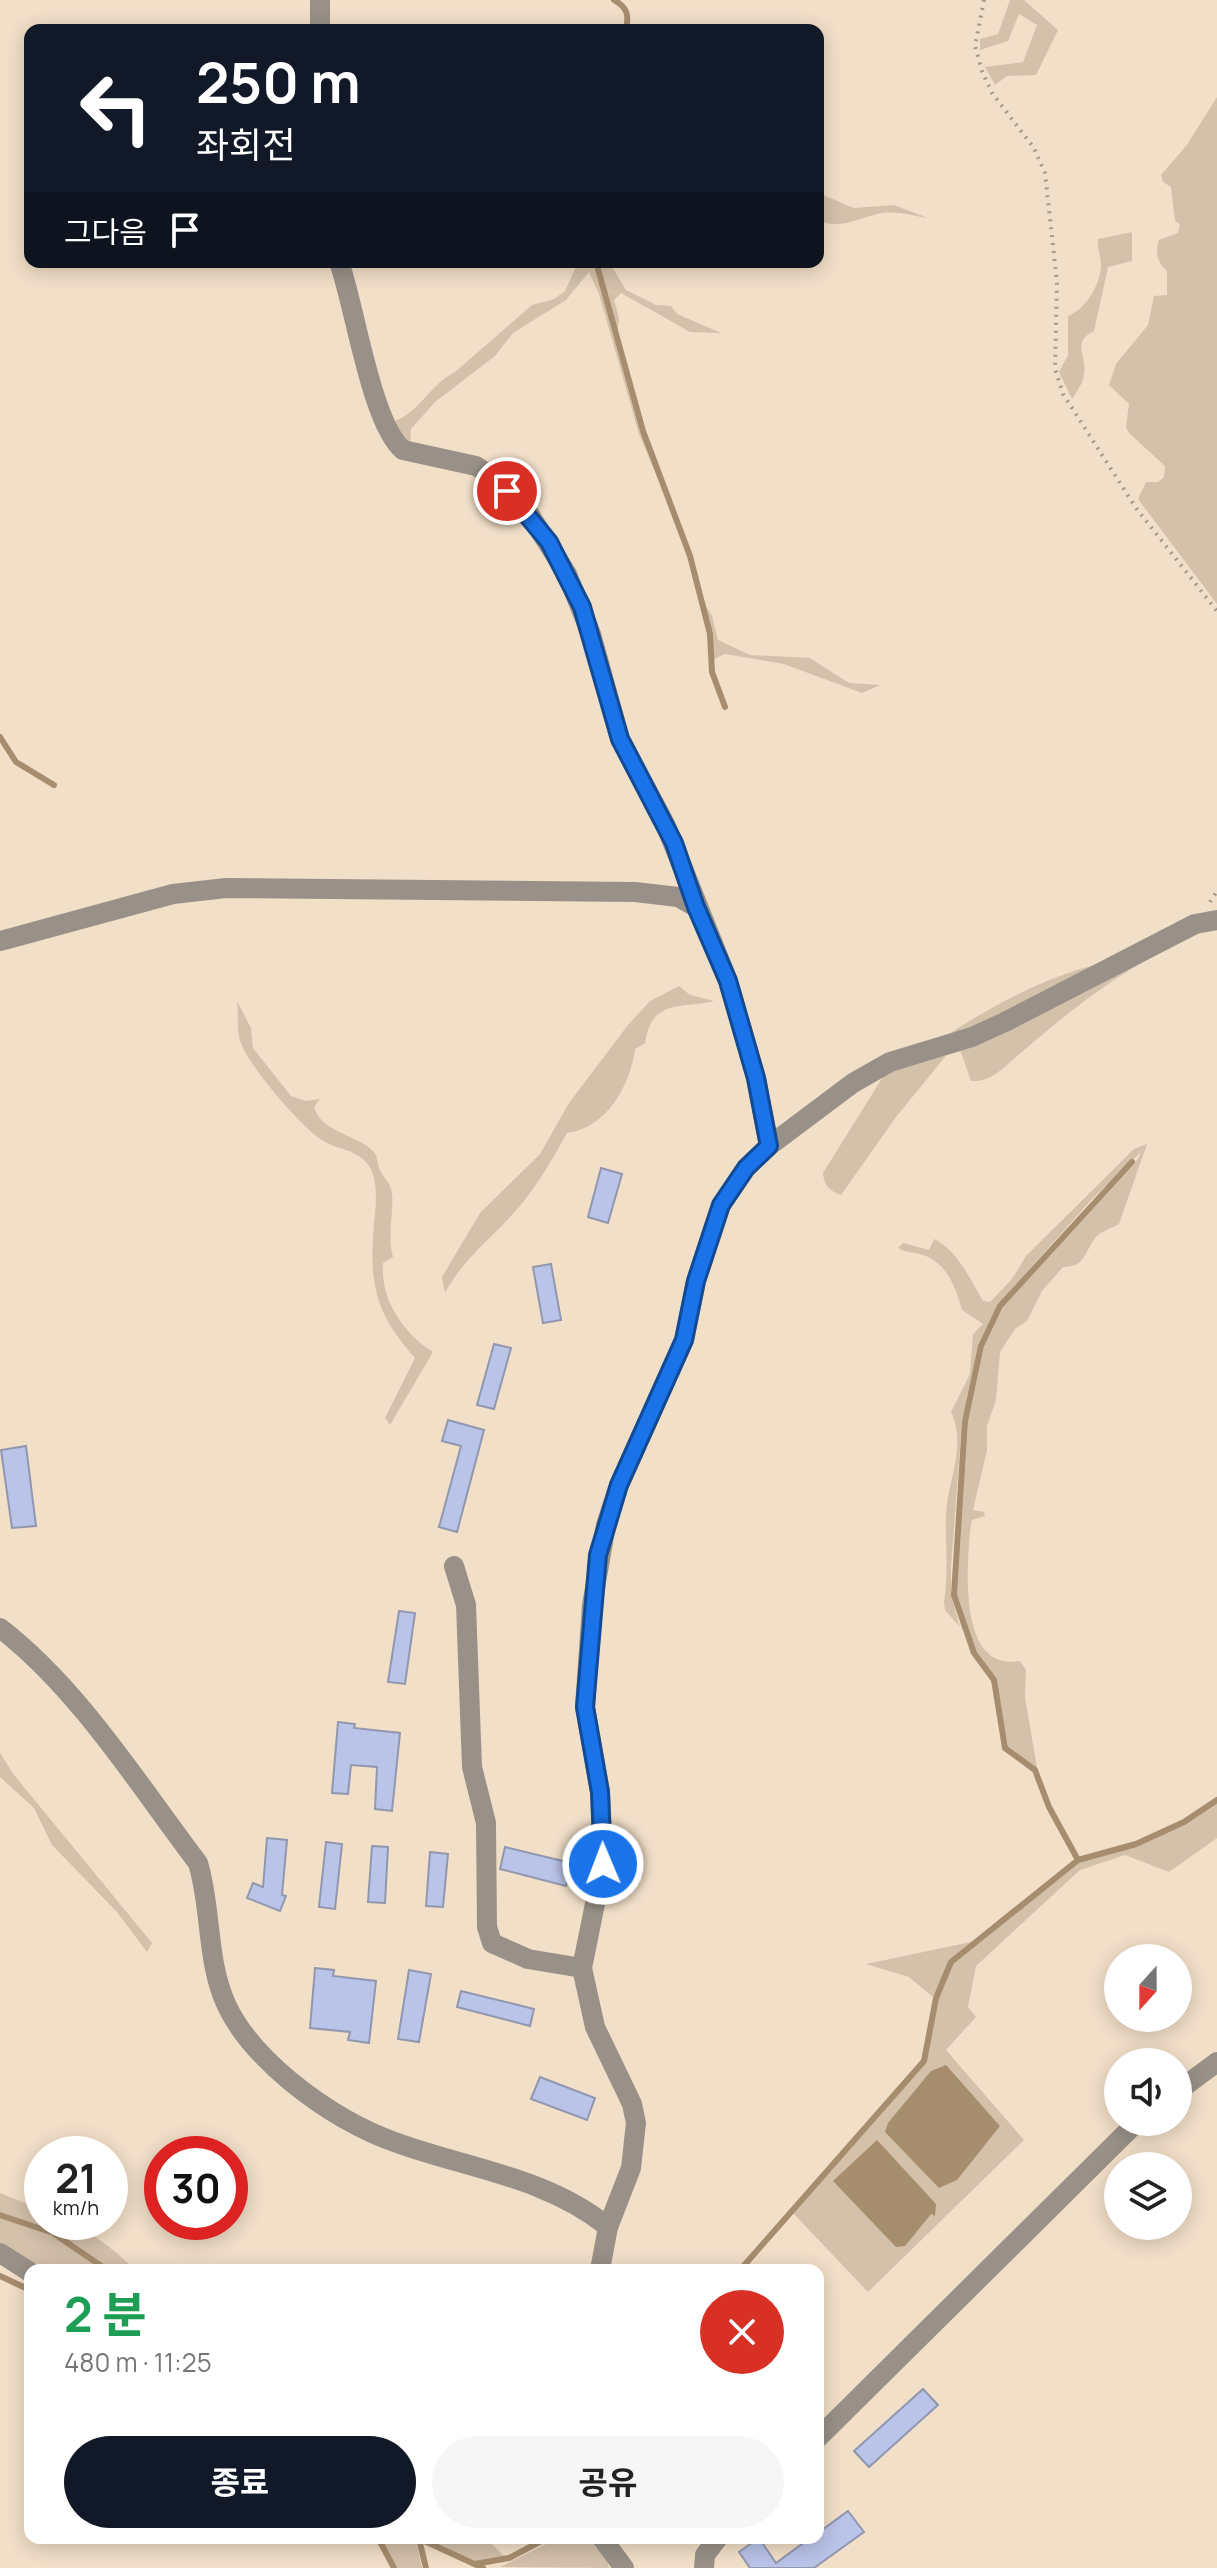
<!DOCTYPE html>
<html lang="ko">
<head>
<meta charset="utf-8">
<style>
  body { margin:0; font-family:Manrope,"Noto Sans KR",sans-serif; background:#f6f6f6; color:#222; height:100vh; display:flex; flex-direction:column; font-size:30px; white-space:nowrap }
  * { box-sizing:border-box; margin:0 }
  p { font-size:26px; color:#767676 }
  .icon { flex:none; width:44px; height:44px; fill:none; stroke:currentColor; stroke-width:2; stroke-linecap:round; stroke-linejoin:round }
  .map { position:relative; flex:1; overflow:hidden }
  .sheet { position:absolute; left:24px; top:2264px; width:800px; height:280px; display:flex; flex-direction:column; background:#fff; border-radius:16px; box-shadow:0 4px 20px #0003 }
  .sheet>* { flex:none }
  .top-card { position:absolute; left:24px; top:24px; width:800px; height:244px; border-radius:16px; box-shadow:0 4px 20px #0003; background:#111827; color:#fff; overflow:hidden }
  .needle { width:52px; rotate:201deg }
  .buttons { position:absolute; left:1104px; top:1944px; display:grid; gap:16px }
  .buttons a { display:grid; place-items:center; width:88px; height:88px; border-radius:50%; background:#fff; box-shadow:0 4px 20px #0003; font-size:40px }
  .speed { position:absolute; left:24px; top:2136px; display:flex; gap:16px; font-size:40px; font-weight:700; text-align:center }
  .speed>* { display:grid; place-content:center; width:104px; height:104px; border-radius:50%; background:#fff; box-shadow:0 4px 20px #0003; line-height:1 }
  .speed small { font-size:20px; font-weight:400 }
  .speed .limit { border:12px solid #d22; background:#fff; color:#111 }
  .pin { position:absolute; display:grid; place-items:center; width:68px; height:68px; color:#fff; margin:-34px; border:4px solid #fff; border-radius:50%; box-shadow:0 2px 8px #0007 }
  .me { position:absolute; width:88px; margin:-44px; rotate:359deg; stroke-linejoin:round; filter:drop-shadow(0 0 6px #0008) }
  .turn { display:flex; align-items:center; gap:28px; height:168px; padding:0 40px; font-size:36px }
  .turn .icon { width:104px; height:104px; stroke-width:2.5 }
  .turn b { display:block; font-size:56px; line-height:68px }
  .then { display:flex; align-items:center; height:76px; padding:0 40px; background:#0003; gap:16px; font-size:30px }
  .round { display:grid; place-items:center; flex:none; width:84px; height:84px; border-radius:42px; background:#f6f6f6 }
  .summary { display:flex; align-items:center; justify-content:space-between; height:136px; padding:0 40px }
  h1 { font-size:48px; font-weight:700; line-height:60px; color:#1e9e55 }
  .button { display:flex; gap:16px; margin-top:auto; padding:16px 40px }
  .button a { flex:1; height:92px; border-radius:48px; background:#111827; color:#fff; font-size:32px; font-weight:700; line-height:92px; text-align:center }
  .button a+a { background:#f6f6f6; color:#222 }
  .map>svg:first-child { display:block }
  .green { fill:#d4c1aa; fill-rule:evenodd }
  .water { fill:#a68d6e }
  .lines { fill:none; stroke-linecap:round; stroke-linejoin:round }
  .stream { stroke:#a68d6e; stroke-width:6 }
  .building { fill:#bac3e8; stroke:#9197af; stroke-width:2 }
  .path { stroke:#a89987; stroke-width:4; stroke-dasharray:2 6; stroke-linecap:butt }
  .minor { stroke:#999188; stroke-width:20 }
  .route-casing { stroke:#114b97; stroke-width:20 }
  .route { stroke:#1a73e8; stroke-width:14 }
</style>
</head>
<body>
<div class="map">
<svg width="1217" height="2568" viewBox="0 0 1217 2568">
  <rect width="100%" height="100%" fill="#f2dfc8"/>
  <!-- green -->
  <g class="green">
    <path d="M1010 0H1024L1058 30 1036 75 1007 76 995 85 985 67 1023 62 1037 25 1019 14 1008 41 980 50V39L998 34Z"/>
    <path d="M1217 97V604L1138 499 1146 482H1158L1164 477 1165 466 1129 433 1126 427 1129 404 1109 385 1116 364 1148 325 1154 296 1167 295V271C1157 262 1155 253 1159 240L1178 233 1180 224 1175 221 1171 187 1163 182 1161 175 1187 145Z"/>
    <path d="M818 193 854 208 894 205 928 218C914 216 897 211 882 213 859 217 842 231 818 220Z"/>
    <path d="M1132 232V261L1108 267 1094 331C1070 343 1088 356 1084 375 1083 383 1077 391 1072 399L1059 372 1068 355V316C1085 310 1101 284 1101 265 1101 256 1097 248 1098 239Z"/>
    <path d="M578 262H595L642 431 670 507 639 434 599 294 589 272 566 300 513 333 495 356 435 402 411 429 410 445 392 422C419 414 430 384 455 372L532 305 554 299 565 291Z"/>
    <path d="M597 262H609L626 290 656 305 671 306 677 314 721 333 690 332 621 293 614 300 619 318 617 338Z"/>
    <path d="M702 600 712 616 718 640 750 655 810 658 849 683 880 685 862 693 784 664 725 654 710 661 713 648Z"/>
    <path d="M1207 930C1132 962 1084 999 1023 1051 1008 1063 992 1083 971 1081L958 1044 1174 939Z"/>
    <path d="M1112 961 974 1031 937 1042C989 1007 1050 973 1112 961Z"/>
    <path d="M679 986 690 995 714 1001C681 1009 652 998 645 1043L635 1049C630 1087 606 1128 567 1133 550 1163 534 1192 510 1217 486 1243 462 1261 445 1293L442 1277 480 1213 540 1154 569 1103 628 1025 650 1001Z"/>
    <path d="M237 1001 251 1028 253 1048 291 1096 306 1101 320 1099 314 1107C321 1134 365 1136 376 1155 377 1158 378 1165 379 1168 381 1175 389 1181 391 1189 396 1205 386 1233 393 1257L383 1263C380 1299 403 1333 433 1352L390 1425 385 1418 415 1358C379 1317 370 1291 373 1237 374 1214 381 1186 369 1166 358 1149 337 1150 322 1140 301 1127 249 1066 241 1043 236 1031 239 1014 237 1001Z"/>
    <path d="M945 1049V1057L896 1117 841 1195C829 1191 824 1185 823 1173L891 1064Z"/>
    <path d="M1147 1144 1119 1224C1111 1229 1102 1230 1096 1237 1084 1252 1086 1267 1063 1267L1042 1291 1027 1321 1015 1329 1000 1352 996 1400 987 1426V1450L973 1510 984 1512 985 1516 972 1520 970 1531C967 1569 958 1672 1020 1661L1026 1670 1025 1697 1037 1768 1008 1746 996 1679 976 1651 957 1595 968 1423 984 1347 1003 1307 1134 1165 1142 1151 1092 1199 998 1304 978 1345 976 1371 962 1422 951 1567V1595L960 1627 945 1610 944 1602C949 1573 945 1543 946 1514 948 1479 967 1447 951 1412L970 1374 973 1334 983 1324 962 1310C956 1288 947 1263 923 1255 914 1252 906 1253 898 1248L903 1243 929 1250 934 1239C958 1251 970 1279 983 1301L990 1302 1012 1279 1026 1256 1134 1149Z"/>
    <path d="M0 1753 14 1775 152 1943 147 1952 117 1912 52 1845 34 1808 0 1777Z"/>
    <path d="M1217 1802V1838L1169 1872 1125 1855 1080 1870 976 1966 968 2007 976 2017 946 2050 1024 2140 868 2292 791 2211 925 2062 937 1998 953 1963 1079 1862 1136 1845 1185 1823ZM985 2109 1000 2126 885 2132Z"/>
    <path d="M971 1942 950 1960 933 1997 909 1977 866 1964Z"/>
    <path d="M0 2193 42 2210V2222C85 2222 105 2243 136 2270H111L54 2231 0 2212Z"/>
    <path d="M0 2218 52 2236 102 2270H36L0 2247Z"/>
    <path d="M381 2538 416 2541 422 2568H397Z"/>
    <path d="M423 2538H485L504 2556 475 2562Z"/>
    <path d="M558 2538H592L607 2559 609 2568 500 2567Z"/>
  </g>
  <!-- water -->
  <g class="water">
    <path d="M946 2065 1000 2126 957 2180 939 2188 885 2132 888 2123 931 2071Z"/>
    <path d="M877 2140 936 2204 935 2216 931 2214 905 2246 896 2247 833 2181Z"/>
  </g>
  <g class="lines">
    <!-- stream -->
    <g class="stream">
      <path d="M614 0C628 8 629 15 626 30"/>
      <path d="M596 262 643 431 690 556 710 634 712 672 725 707"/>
      <path d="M0 737 16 762 54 785"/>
      <path d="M1078 1860 1049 1807 1035 1770 1005 1748 994 1680 974 1653 954 1595 965 1422 981 1346 1000 1306 1132 1162"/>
      <path d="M0 2215 53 2233 107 2270"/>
      <path d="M740 2270 924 2061 936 1998 951 1962 1078 1860 1136 1844 1184 1822 1217 1800"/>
      <path d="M0 2276 30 2290"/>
      <path d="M378 2538 394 2568"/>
      <path d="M418 2538 483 2568"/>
      <path d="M419 2539 426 2568"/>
      <path d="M475 2564 509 2558 547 2538"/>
    </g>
  </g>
  <!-- building -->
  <g class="building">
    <path d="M601 1168 622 1174 608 1223 588 1217Z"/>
    <path d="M551 1264 561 1320 543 1323 533 1267Z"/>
    <path d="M494 1344 511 1348 494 1409 477 1405Z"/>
    <path d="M448 1420 484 1430 457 1532 439 1527 461 1446 442 1441Z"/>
    <path d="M26 1446 36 1526 12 1528 1 1450Z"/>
    <path d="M399 1611 415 1613 405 1684 388 1682Z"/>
    <path d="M338 1722 355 1724 354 1728 400 1733 392 1811 375 1809 377 1767 351 1765 348 1794 332 1793Z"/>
    <path d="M267 1838 287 1840 282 1895 286 1896 280 1911 247 1898 253 1883 263 1887Z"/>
    <path d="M326 1842 342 1844 335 1909 319 1907Z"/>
    <path d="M372 1846 388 1847 385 1903 368 1902Z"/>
    <path d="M505 1847 571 1863 566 1886 500 1869Z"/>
    <path d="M430 1852 448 1854 443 1907 426 1906Z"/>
    <path d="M315 1968 334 1970 333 1976 376 1981 369 2043 348 2040 350 2032 310 2028Z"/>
    <path d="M409 1970 431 1974 419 2042 398 2039Z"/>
    <path d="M461 1991 534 2009 530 2026 457 2007Z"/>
    <path d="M540 2077 595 2098 587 2120 531 2099Z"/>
    <path d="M923 2389 938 2405 869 2467 854 2451Z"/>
    <path d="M848 2511 864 2532 814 2568H750L739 2552 759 2538 776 2563 810 2538H818V2533Z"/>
  </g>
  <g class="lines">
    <!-- path -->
    <g class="path">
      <path d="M984 0 975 46 982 71 992 93 1034 148 1045 173 1057 282 1055 369 1063 394 1136 508 1217 611"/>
      <path d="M1210 902 1217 891"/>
    </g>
    <!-- minor -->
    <g class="minor">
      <path d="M320 30V0"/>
      <path d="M339 262C355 306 371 423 403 450L476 466 491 476 528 512 567 574 591 634 620 739 666 826 728 981 756 1078 769 1146"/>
      <path d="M0 941 173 894 226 888 635 892 678 897 696 907"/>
      <path d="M454 1566 466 1605 472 1767 486 1823 487 1927 492 1943 528 1959 582 1968"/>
      <path d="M0 1628C79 1689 138 1784 198 1863 212 1909 206 1962 227 2006 241 2036 265 2060 290 2081 323 2108 359 2130 400 2144 471 2169 548 2178 608 2227"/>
      <path d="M1178 2091 1217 2062"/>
      <path d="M0 2253 30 2272"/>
      <path d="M600 2270 608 2227 631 2168 636 2123 632 2104 595 2027 582 1968 603 1864 600 1792 585 1707 592 1605 606 1525 619 1485 684 1340 696 1281 721 1205 746 1168 769 1146 853 1083 890 1062 972 1037 1005 1022 1195 924 1217 920"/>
      <path d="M818 2438 1137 2122"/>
      <path d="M602 2538 624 2568"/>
      <path d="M704 2568 705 2555 718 2538"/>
    </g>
  </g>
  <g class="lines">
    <!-- route casing -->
    <g class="route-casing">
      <path id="route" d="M507 491 549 542 582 607 620 739 674 843 696 907 728 981 756 1078 769 1146 746 1168 721 1205 696 1281 684 1340 619 1485 598 1555 585 1707 600 1792 603 1864"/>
    </g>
    <!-- route -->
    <use href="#route" class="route"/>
  </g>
</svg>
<div class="buttons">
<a><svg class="needle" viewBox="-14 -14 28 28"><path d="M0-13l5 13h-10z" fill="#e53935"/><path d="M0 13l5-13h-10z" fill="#767676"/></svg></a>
<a><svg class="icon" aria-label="sound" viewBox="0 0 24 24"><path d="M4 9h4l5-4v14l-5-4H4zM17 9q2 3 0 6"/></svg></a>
<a><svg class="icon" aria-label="layers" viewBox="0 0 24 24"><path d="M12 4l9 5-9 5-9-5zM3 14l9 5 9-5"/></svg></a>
</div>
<div class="speed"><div>21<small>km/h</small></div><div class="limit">30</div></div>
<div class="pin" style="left:507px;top:491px;background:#d93025"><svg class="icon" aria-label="arrive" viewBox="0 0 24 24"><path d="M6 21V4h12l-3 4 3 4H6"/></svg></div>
<svg class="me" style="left:603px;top:1864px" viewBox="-20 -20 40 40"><circle r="17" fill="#1a73e8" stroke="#fff" stroke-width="3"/><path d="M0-11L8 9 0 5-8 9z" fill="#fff"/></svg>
<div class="top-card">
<div class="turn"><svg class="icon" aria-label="left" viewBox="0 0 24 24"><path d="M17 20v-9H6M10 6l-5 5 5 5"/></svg><div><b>250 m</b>좌회전</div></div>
<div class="then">그다음<svg class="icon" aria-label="arrive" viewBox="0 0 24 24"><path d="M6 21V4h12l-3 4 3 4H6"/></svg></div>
</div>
<section class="sheet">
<div class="summary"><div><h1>2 분</h1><p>480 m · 11:25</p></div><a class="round" style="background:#d93025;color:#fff"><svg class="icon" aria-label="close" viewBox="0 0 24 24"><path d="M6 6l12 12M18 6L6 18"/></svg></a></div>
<div class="button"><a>종료</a><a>공유</a></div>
</section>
</div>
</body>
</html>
